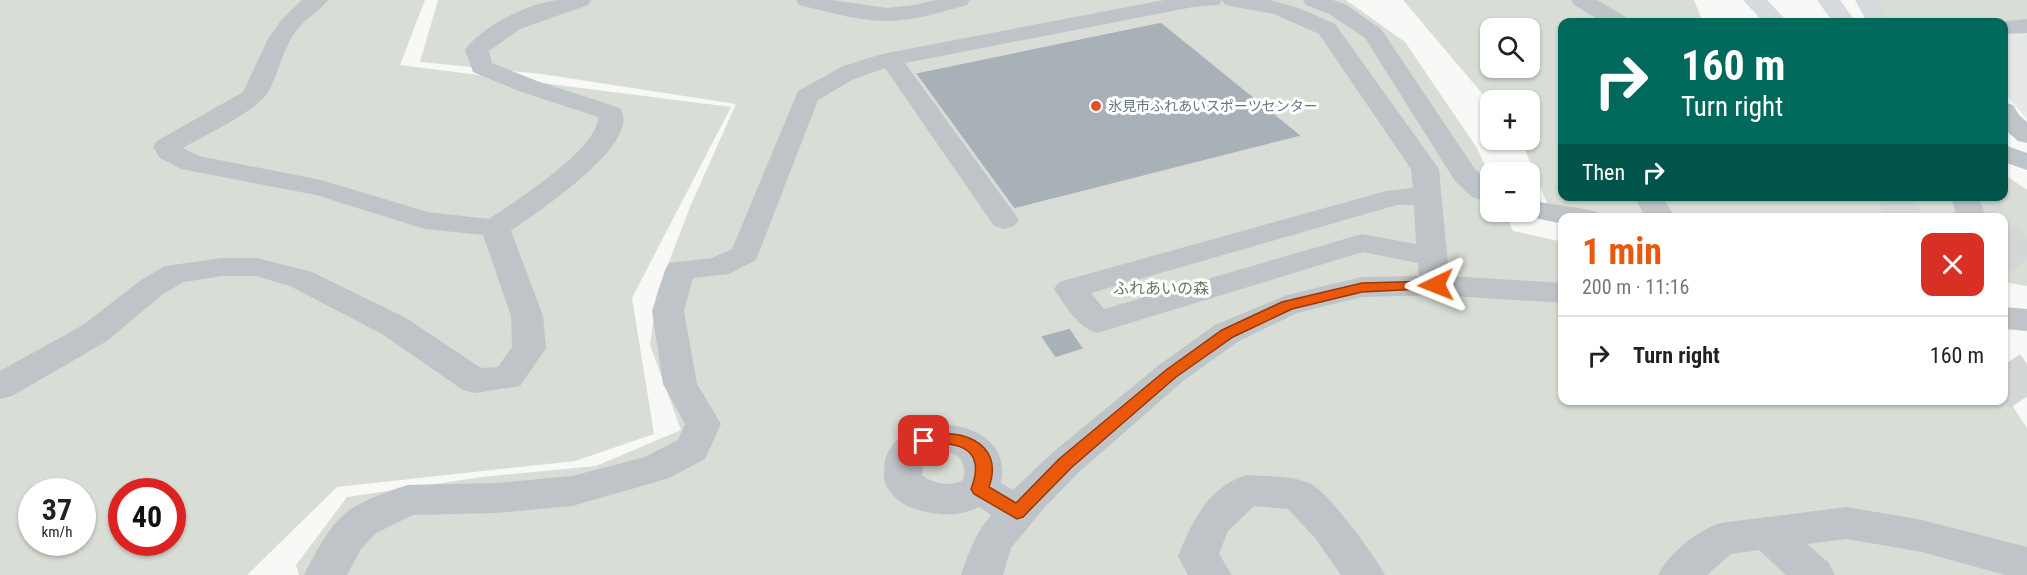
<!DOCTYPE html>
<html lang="en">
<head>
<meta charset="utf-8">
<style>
  body { margin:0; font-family:"Roboto Condensed","Noto Sans JP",sans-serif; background:#f6f6f6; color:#222; height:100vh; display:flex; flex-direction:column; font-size:22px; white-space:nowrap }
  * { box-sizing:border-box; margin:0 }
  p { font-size:20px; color:#767676 }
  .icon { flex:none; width:33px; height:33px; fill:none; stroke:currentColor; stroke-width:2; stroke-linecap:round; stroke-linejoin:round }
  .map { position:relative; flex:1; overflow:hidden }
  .sheet { position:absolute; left:1558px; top:213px; width:450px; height:192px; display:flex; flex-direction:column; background:#fff; border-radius:12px; box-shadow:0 2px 4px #0004 }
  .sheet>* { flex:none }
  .guide { position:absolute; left:1558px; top:18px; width:450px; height:183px; border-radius:12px; box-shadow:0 2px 4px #0004; background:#00695c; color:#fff; overflow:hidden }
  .controls { position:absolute; left:1480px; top:18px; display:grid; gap:12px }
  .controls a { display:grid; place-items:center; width:60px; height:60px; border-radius:12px; background:#fff; box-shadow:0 2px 4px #0004; font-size:30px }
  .speed { position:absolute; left:18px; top:478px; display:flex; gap:12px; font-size:30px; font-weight:700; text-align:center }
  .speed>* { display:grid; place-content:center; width:78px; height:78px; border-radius:50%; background:#fff; box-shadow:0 2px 4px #0004; line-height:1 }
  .speed small { font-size:15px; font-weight:400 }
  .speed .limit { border:9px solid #d22; background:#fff; color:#111 }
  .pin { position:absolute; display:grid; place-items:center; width:51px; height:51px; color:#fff; margin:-26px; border-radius:12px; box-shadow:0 3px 9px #0006 }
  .me { position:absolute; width:66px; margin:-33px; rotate:268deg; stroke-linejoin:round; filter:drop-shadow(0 0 4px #0008) }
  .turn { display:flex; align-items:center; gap:21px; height:126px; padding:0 24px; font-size:27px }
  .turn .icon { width:78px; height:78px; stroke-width:2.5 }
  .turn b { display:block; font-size:42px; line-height:51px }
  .then { display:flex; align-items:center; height:57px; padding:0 24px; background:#0003; gap:12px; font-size:22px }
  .round { display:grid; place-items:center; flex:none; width:63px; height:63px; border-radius:12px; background:#f6f6f6 }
  .head { display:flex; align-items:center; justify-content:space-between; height:102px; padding:0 24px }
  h1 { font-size:36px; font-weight:700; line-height:45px; color:#ea580c }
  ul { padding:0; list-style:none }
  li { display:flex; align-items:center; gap:18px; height:78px; padding:0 24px; border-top:2px solid #e0e0e0 }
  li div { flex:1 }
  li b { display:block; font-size:22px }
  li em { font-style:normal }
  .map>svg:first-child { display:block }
  .built { fill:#e6e7e7 }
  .green { fill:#d8ddd5; fill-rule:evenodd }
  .building { fill:#a8b1b7; stroke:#dadad8; stroke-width:1.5 }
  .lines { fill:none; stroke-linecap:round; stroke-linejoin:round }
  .highway-tunnel-far1 { stroke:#d3d7d8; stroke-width:32; stroke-dasharray:32 16; stroke-linecap:butt }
  .highway-tunnel { stroke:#d3d7d8; stroke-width:39; stroke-dasharray:39 20; stroke-linecap:butt }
  .minor { fill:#bfc4c8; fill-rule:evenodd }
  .highway { fill:#d6dade; fill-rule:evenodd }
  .route { fill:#ea580c; stroke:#983908; stroke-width:1.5 }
  .poi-dot { fill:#e0512e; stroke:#fff; stroke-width:2 }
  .labels { text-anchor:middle; stroke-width:6; stroke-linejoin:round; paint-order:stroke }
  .far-poi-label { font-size:14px; fill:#647580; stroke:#fff; text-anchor:start }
  .park-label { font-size:16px; fill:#677863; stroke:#fff }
</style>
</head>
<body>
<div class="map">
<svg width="2027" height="575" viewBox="0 0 2027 575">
  <rect width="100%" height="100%" fill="#f8f8f6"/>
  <!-- built -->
  <path class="built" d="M2027 23V119L2004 93V24Z"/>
  <!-- green -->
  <g class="green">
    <path d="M0 0H425L400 65 731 107 632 298 654 434 575 461 337 487 247 575H0ZM32 492H82V543H32ZM122 492H172V543H122Z"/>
    <path d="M438 0H1346L1405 42 1477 148 1491 179V212H1505L1513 231 1563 242V400H2004V393L2027 428V575H299L296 565 347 497 482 477 596 466 681 430 650 345 657 293 690 207 736 104 542 74 420 62Z"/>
    <path d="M1403 0H1694L1703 22H1563V196H2004V174L2027 190V286L2004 282V218H1563L1554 220 1521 140H1530V100H1491V104ZM1491 28H1530V68H1491Z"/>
    <path d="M1873 0H2027V21L1885 22Z"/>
  </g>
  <!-- building -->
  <g class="building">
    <path d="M1161 22 1302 136 1014 209 915 73Z"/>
    <path d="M1070 328 1084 349 1055 358 1040 336Z"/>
  </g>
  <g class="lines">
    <!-- highway-tunnel-far1 -->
    <g class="highway-tunnel-far1">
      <path d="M1892 196 1906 218"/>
      <path d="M1974 196 1990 218"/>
      <path d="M2004 236 2027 265"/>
    </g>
    <!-- highway-tunnel -->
    <path class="highway-tunnel" d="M2004 365 2027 399"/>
    <!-- minor -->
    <g class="minor">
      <path d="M302 0H328C319 12 304 19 295 32 282 51 279 73 268 92 256 112 205 135 183 148L199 156 321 180 428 212 489 219C515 202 599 148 598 117L519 91 473 72 465 50C482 26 529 3 558 0 569 0 580 0 591 0L588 5 520 29 489 51 492 63 537 81 620 108C644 143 536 213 511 231L543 316 546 348 520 386 475 393 463 390 382 334 290 286 256 276H222L184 282 163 294 107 341 12 396 0 399V371L83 325 141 280 165 266 222 258H257L312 272 406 318 481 368 498 367 512 347 511 316 483 235 425 229 316 195 181 169 160 158 153 147 157 141 243 92 268 39 282 19Z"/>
      <path d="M796 0H832L887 8 914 5 936 0H970L967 5C945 11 924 18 902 20 867 24 833 13 799 5Z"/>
      <path d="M1164 0H1222L1219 5 1193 7 905 63 1019 220 1014 226 1004 229 994 226 885 68 852 80 818 100 756 260 729 274 693 278 684 311 697 384 721 424 705 459 669 478 656 482 572 506 496 513 413 515 376 533 361 549 347 575H304C315 554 328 527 347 512 361 501 391 490 408 485L496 483 572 476 645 457 678 440 685 424 663 384 652 311 665 270 669 263 712 258 732 249 798 91 843 66 882 54Z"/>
      <path d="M1222 0H1270L1301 9 1335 24 1439 169 1449 276 1563 283V303L1436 295 1362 297 1297 313 1239 341 1183 381 1078 473 1045 507 1011 548 1003 575H961C969 552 975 534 991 515L979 507C958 518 933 515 912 508 900 504 883 489 884 475 885 469 884 462 886 457 904 406 1015 416 1001 483L1013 490 1052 453 1159 365 1215 325 1287 295 1362 277 1419 276 1418 263 1363 252 1097 333C1078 328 1065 305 1054 289L1059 282 1386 191 1413 188 1411 169 1319 34 1274 14 1225 5ZM1397 205H1414L1416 244 1362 234 1104 309 1091 293ZM935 452C955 449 968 459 963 480 949 487 934 484 922 475L923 463Z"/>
      <path d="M1303 0H1333L1345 4 1381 29 1475 169 1491 184V203L1472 197 1455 181 1365 38 1329 14 1306 5Z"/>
      <path d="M1571 0H1597L1626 17 1629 22H1603L1574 5Z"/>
      <path d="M2027 19V33L2004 34V22H1996Z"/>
      <path d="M2004 102 2013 105 2019 115 2027 122V143L2018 141 2004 129Z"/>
      <path d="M2004 145 2027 153V170L2004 162Z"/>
      <path d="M1634 196H1662L1675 218H1646Z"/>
      <path d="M1951 196H1979L1986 218H1957Z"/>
      <path d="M1530 200C1552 205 1575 206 1597 212L1601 218H1563V224L1520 215 1517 212H1530Z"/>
      <path d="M2004 307 2027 309V331L2004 329Z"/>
      <path d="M1246 475C1266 477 1293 475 1311 484 1329 493 1375 556 1385 575H1341L1315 538 1288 509 1254 506 1228 531 1219 554 1232 575H1188L1178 556C1192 522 1207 488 1246 475Z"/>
      <path d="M1847 507 1922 520 2027 547V575H2005L1922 552 1847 539 1807 544 1829 563 1835 575H1786L1759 550 1731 554 1707 575H1658C1669 553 1697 531 1720 523Z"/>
    </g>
    <!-- highway -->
    <g class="highway">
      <path d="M1743 0H1767L1788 22H1763Z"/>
      <path d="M1817 0H1840L1856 22H1833Z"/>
      <path d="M1855 0H1877L1890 22H1867Z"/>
    </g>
  </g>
  <!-- route -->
  <path class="route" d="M1436 281 1440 282 1442 285 1440 288 1362 292 1292 309 1233 337 1176 377 1071 468 1023 517 1017 519 974 494 971 489C980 466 977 447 948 444 938 443 928 448 919 445L916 441 919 437C955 426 1006 440 989 487L1016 503 1059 459 1166 370 1222 330 1282 302 1362 283Z"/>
  <!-- markers -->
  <circle class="poi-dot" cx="1096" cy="106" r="6"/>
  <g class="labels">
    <!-- far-poi labels -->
    <g class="far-poi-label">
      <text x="1108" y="111">氷見市ふれあいスポーツセンター</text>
    </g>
    <!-- park labels -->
    <g class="park-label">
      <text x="1161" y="294">ふれあいの森</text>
    </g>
  </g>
</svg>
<div class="controls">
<a><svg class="icon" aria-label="search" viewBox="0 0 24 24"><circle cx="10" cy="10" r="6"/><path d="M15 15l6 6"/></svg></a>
<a>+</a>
<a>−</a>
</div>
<div class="speed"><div>37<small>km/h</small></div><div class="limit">40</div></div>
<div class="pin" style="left:924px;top:441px;background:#d93025"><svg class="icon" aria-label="arrive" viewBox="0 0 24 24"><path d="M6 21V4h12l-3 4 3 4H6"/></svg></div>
<svg class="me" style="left:1436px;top:285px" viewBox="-20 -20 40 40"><path d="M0-17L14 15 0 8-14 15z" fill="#ea580c" stroke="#fff" stroke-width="4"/></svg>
<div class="guide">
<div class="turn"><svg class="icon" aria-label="right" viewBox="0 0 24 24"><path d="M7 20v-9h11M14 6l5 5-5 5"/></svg><div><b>160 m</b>Turn right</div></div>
<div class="then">Then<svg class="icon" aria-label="right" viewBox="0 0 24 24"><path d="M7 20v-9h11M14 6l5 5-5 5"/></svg></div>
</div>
<section class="sheet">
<div class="head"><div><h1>1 min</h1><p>200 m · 11:16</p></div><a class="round" style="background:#d93025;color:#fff"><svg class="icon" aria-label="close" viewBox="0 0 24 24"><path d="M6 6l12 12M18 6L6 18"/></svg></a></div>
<ul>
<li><svg class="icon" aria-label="right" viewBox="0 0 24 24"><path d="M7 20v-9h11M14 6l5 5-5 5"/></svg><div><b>Turn right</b></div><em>160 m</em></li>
</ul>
</section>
</div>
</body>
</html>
